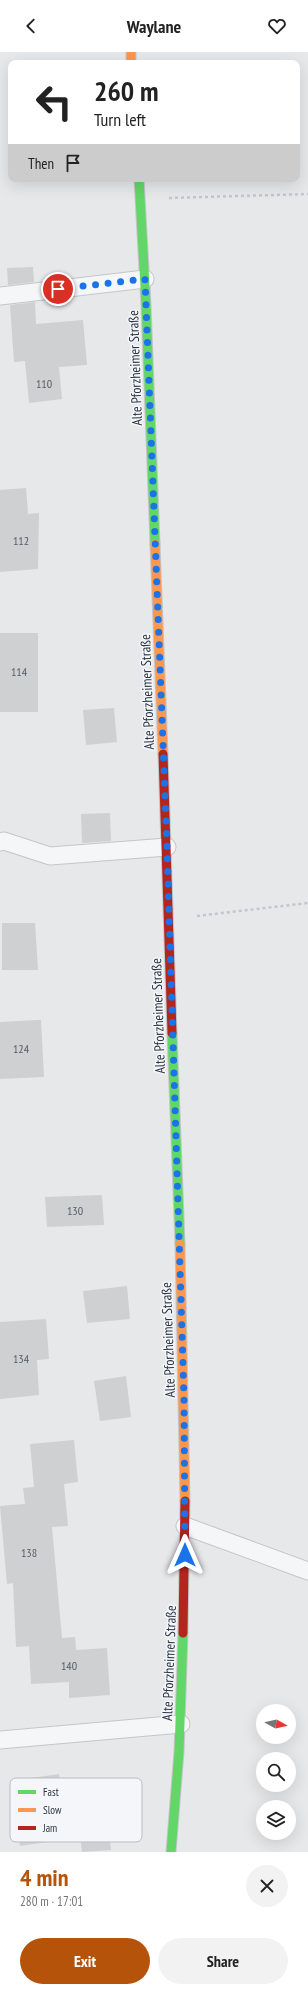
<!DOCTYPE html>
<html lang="en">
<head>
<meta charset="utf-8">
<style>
  body { margin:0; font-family:"PT Sans Narrow",sans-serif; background:#f2f2f2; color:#222; height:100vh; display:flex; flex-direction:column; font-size:15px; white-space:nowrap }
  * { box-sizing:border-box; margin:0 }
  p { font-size:13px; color:#767676 }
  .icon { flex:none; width:22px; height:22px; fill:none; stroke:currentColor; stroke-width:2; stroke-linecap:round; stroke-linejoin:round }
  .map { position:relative; height:1800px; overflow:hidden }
  .drawer { display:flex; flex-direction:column; background:#fff; flex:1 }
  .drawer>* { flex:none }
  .banner { position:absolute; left:8px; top:8px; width:292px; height:122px; border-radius:8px; box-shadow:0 4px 16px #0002; background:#fff; color:#222; overflow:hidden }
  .needle { width:26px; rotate:98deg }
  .fabs { position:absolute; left:256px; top:1652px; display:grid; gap:8px }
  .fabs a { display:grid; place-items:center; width:40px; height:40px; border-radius:50%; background:#fff; box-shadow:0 4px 16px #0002; font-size:20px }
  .pin { position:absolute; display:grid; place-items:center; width:34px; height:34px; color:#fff; margin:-17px; border:2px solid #fff; border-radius:50%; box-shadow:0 1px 4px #0007 }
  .me { position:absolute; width:44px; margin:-22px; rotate:0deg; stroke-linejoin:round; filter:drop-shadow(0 0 3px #0008) }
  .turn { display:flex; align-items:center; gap:14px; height:84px; padding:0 20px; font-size:18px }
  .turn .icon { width:52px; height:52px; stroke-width:2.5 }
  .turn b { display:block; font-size:28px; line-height:34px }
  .then { display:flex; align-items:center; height:38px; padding:0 20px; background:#0003; gap:8px; font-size:15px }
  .round { display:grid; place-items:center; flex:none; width:42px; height:42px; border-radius:21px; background:#f2f2f2 }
  .overview { display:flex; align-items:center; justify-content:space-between; height:68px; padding:0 20px }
  h1 { font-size:24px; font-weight:600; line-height:30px; color:#b45309 }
  .button { display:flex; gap:8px; margin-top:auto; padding:8px 20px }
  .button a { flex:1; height:46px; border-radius:24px; background:#b45309; color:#fff; font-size:16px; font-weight:600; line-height:46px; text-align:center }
  .button a+a { background:#f2f2f2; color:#222 }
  header { display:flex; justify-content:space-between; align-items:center; height:52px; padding:0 20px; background:#fff; font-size:18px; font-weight:600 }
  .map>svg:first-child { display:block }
  .building { fill:#ced0d2 }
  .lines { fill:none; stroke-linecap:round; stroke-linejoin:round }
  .lane-casing { stroke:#c4c6c8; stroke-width:19 }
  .fast-casing { stroke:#c4c6c8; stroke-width:11 }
  .slow-casing { stroke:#c4c6c8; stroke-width:11 }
  .jam-casing { stroke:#c4c6c8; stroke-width:11 }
  .path { stroke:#c4c6c9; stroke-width:2.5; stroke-dasharray:3 3; stroke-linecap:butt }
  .lane { stroke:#f5f6f7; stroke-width:17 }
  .fast { stroke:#63d668; stroke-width:9 }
  .slow { stroke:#ff974d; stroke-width:9 }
  .jam { stroke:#b3261e; stroke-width:9 }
  .route { stroke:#1a73e8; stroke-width:7; stroke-dasharray:0 12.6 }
  .labels { text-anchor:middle; stroke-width:3; stroke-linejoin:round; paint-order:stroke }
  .number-label { font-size:12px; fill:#545d68 }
  .street-label { font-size:14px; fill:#2b3644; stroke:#f4f6f9 }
  .key { fill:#f4f6f9; stroke:#b8bcc3; stroke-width:1 }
  .key-label { font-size:11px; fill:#2b3644 }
</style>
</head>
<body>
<header><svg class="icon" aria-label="back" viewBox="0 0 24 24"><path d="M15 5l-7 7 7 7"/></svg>Waylane<svg class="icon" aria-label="heart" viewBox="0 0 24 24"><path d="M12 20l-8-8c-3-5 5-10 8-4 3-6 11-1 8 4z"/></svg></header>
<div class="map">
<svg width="308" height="1800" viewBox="0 0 308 1800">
  <rect width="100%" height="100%" fill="#e6e8ea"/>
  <!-- building -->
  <g class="building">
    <path d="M33 215 34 230 8 233 7 216Z"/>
    <path d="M35 250 36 272 83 268 87 313 59 315 62 347 29 351 25 309 14 310 10 253Z"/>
    <path d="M26 436 28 462 39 461 38 517 0 520V438Z"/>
    <rect x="0" y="581" width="38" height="79"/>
    <path d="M114 656 117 690 86 693 83 658Z"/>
    <path d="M110 761 111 789 82 791 81 762Z"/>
    <path d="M2 871H35L38 918H2Z"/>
    <path d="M38 968H41L44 1025 0 1027V970Z"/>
    <path d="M102 1143 104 1173 47 1175 45 1145Z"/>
    <path d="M127 1234 130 1267 87 1271 83 1239Z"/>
    <path d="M46 1267 49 1307 37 1308 39 1343 0 1347V1270Z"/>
    <path d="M126 1324 131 1365 100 1369 94 1329Z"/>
    <path d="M74 1388 78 1430 64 1432 68 1474 52 1475 62 1586 75 1585 76 1598 107 1596 110 1643 69 1646V1630L31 1632 29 1594 16 1595 13 1531 7 1532 0 1454 25 1452 23 1436 34 1435 30 1392Z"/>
    <path d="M59 1722 68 1787 20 1794 11 1729Z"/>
    <path d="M107 1762 111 1798 82 1800 78 1765Z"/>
  </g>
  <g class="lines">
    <!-- lane casing -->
    <g class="lane-casing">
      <g id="lane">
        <path d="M0 244 145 227"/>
        <path d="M0 790 4 789 50 804 167 795"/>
        <path d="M185 1474 308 1519"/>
        <path d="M0 1688 181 1672"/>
      </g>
    </g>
    <!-- fast casing -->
    <g class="fast-casing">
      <g id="fast">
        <path d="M139 127 146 253 155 492"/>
        <path d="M172 981 180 1192"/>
        <path d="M171 1800 179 1700 183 1581"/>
      </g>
    </g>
    <!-- slow casing -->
    <g class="slow-casing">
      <g id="slow">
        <path d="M131 0V11"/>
        <path d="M155 492 163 702"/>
        <path d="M180 1192 185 1449"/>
      </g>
    </g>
    <!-- jam casing -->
    <g class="jam-casing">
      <g id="jam">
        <path d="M163 702 172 981"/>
        <path d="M183 1581 185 1449"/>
      </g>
    </g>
    <!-- path -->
    <g class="path">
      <path d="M169 146 308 142"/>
      <path d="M197 864 308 851"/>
    </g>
    <!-- lane -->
    <use href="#lane" class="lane"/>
    <!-- fast -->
    <use href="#fast" class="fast"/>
    <!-- slow -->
    <use href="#slow" class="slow"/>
    <!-- jam -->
    <use href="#jam" class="jam"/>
  </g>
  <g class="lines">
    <!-- route -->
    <path class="route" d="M58 237 145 227 167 795 184 1345 185 1503"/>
  </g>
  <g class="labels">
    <!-- number labels -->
    <g class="number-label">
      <text x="44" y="336">110</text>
      <text x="21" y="493">112</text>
      <text x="19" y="624">114</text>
      <text x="21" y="1001">124</text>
      <text x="75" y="1163">130</text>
      <text x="21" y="1311">134</text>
      <text x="29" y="1505">138</text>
      <text x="69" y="1618">140</text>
    </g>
    <!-- street labels -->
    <g class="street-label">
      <text transform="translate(135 316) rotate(-92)" y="5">Alte Pforzheimer Straße</text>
      <text transform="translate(147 640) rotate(-92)" y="5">Alte Pforzheimer Straße</text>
      <text transform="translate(158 964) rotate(-92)" y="5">Alte Pforzheimer Straße</text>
      <text transform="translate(168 1288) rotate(-92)" y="5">Alte Pforzheimer Straße</text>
      <text transform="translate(169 1611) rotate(-88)" y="5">Alte Pforzheimer Straße</text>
    </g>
  </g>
  <!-- legend -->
  <rect x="10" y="1726" width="132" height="64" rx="6" class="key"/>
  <rect x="18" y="1738" width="18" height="4" fill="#63d668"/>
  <rect x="18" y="1756" width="18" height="4" fill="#ff974d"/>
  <rect x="18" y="1774" width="18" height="4" fill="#b3261e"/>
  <g class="key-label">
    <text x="43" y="1744">Fast</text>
    <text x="43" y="1762">Slow</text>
    <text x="43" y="1780">Jam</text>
  </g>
</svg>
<div class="fabs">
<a><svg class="needle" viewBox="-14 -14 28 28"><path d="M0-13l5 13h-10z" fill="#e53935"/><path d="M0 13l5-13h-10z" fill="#767676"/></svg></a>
<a><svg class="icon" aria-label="search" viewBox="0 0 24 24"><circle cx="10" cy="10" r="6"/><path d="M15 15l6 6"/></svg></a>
<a><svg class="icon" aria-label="layers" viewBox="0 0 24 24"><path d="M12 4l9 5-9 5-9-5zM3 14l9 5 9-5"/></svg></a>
</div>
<div class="pin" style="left:58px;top:237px;background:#d93025"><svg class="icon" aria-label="arrive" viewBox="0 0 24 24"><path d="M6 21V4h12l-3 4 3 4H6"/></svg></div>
<svg class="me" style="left:185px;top:1503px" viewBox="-20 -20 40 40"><path d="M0-17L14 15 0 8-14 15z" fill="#1a73e8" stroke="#fff" stroke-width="4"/></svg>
<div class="banner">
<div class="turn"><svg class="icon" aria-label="left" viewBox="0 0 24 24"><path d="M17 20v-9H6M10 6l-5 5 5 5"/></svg><div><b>260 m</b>Turn left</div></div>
<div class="then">Then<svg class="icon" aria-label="arrive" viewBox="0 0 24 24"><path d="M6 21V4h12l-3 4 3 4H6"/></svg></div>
</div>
</div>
<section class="drawer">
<div class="overview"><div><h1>4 min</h1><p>280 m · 17:01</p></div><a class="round"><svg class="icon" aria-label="close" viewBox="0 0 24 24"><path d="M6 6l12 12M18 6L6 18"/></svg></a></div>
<div class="button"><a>Exit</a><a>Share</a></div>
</section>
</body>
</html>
